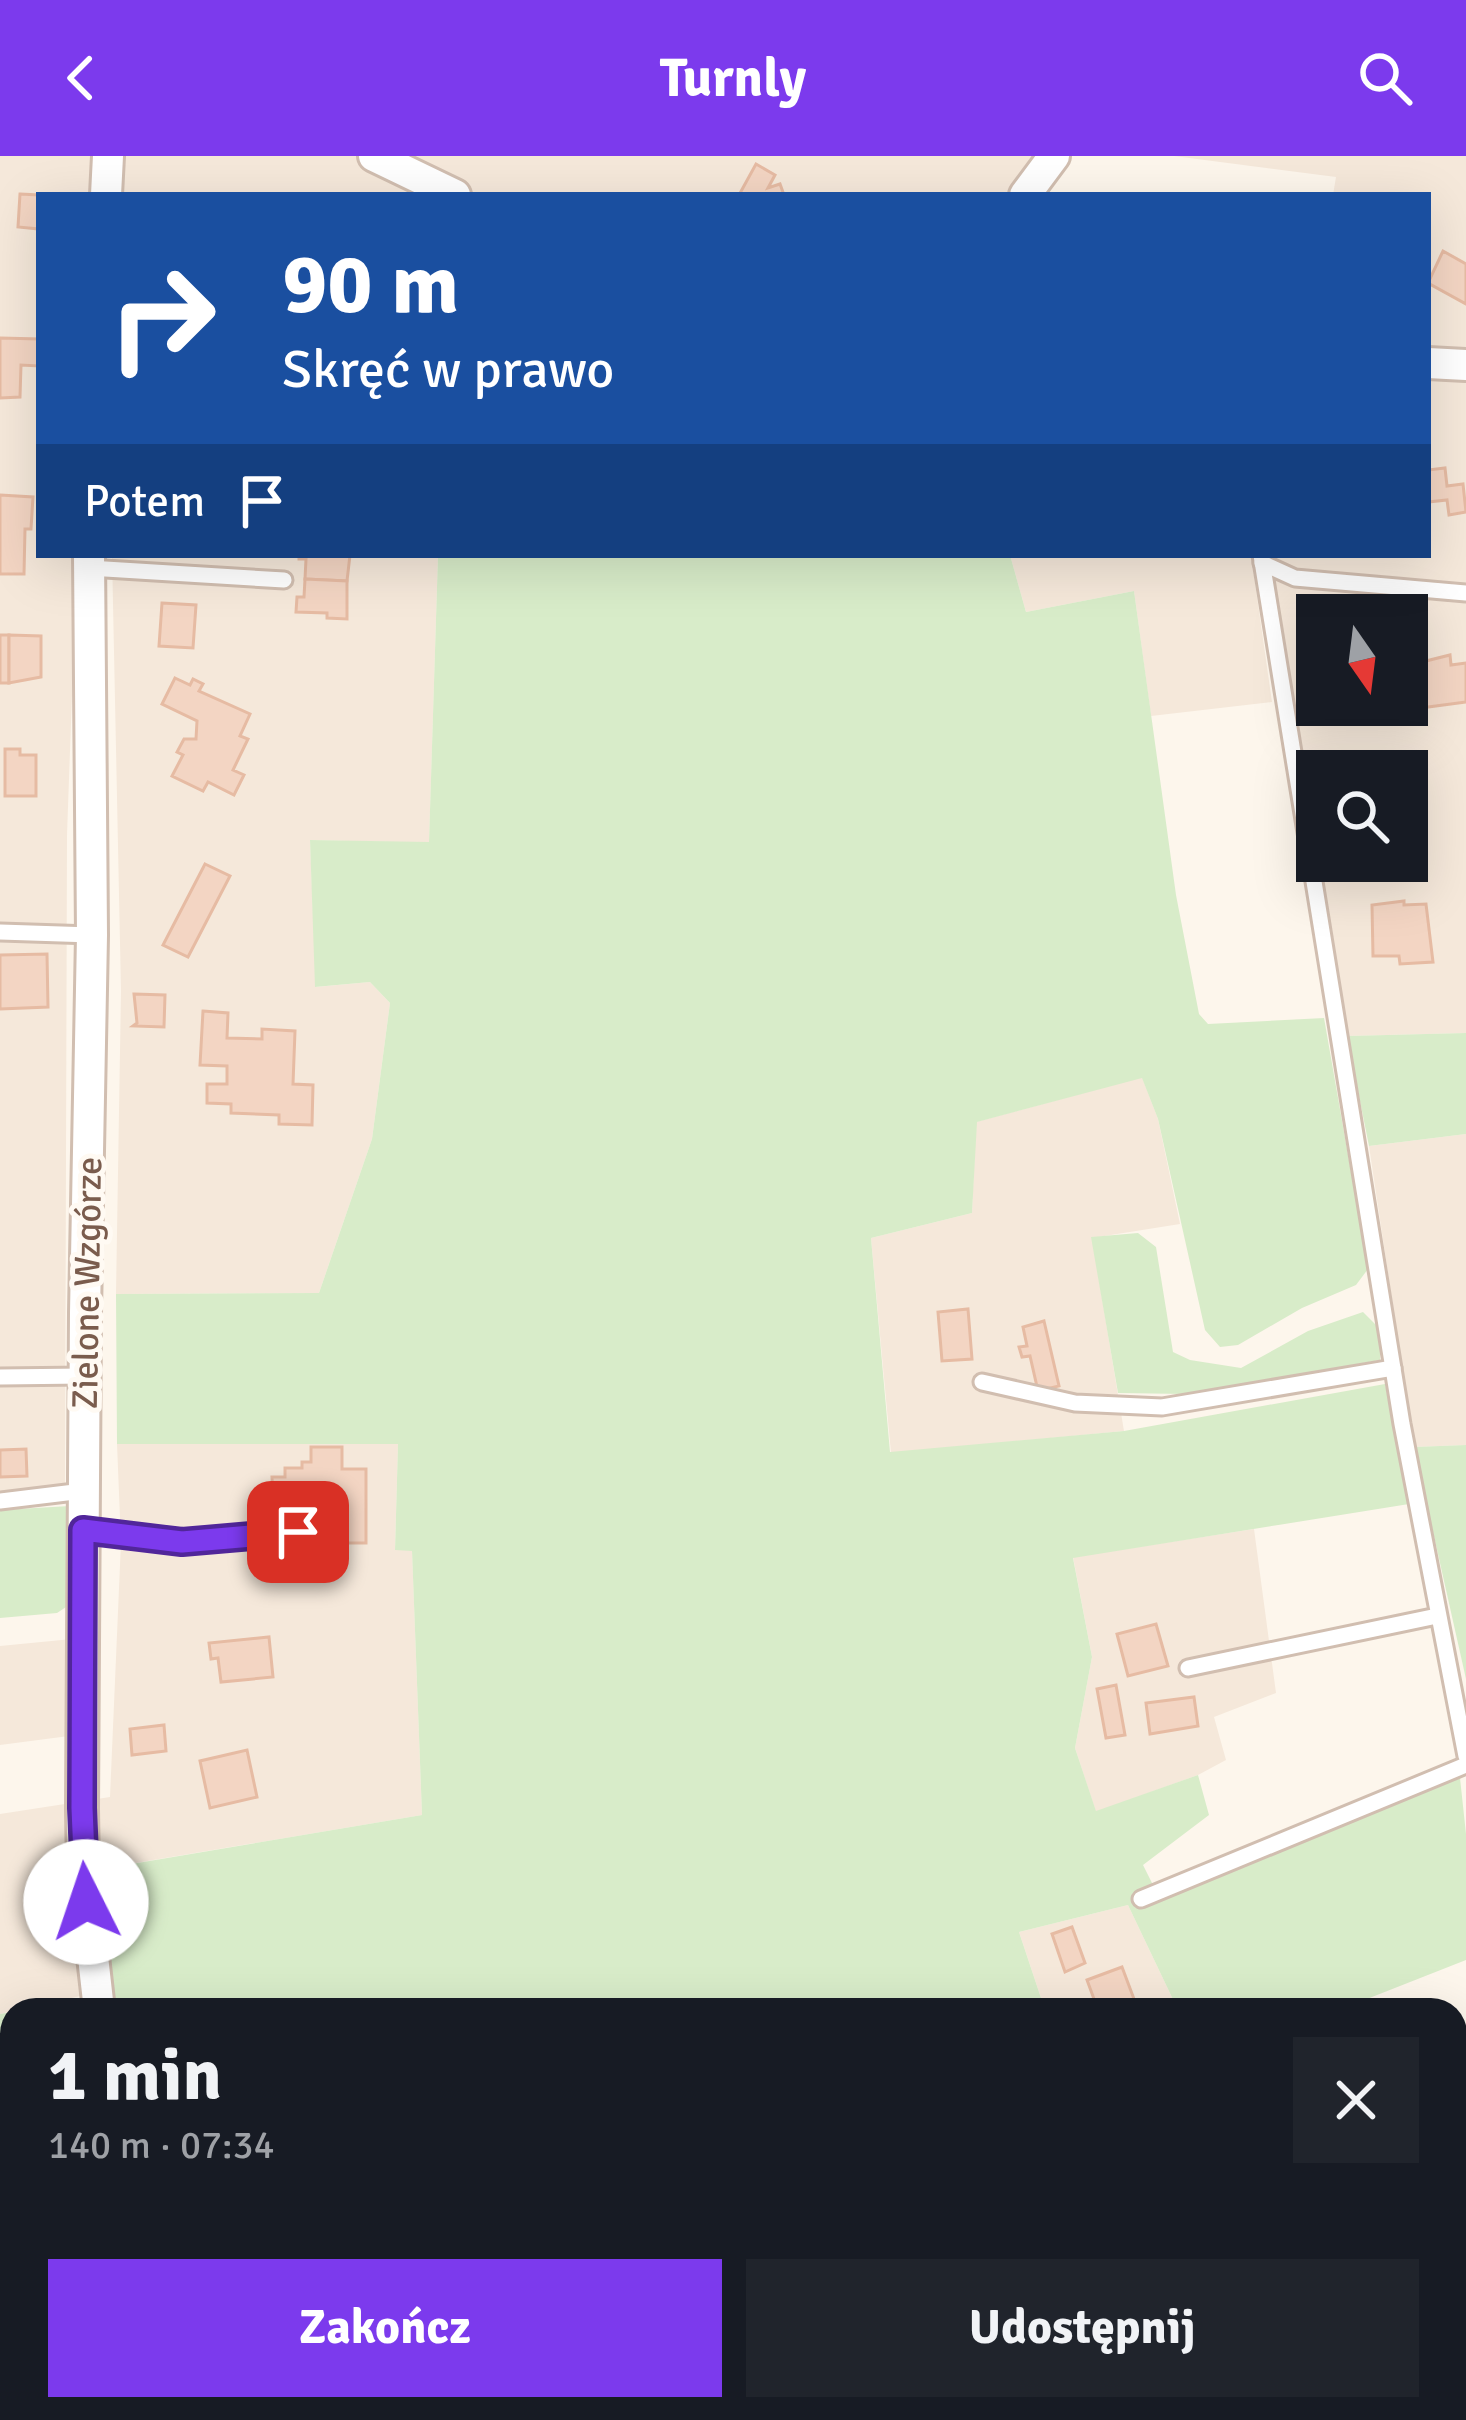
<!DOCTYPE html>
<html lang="pl">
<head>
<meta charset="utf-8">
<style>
  body { margin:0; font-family:Signika,sans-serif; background:#20242c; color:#f1f3f6; height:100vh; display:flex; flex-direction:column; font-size:45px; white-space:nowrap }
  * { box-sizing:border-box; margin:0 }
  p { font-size:39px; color:#9ea1a6 }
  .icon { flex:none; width:66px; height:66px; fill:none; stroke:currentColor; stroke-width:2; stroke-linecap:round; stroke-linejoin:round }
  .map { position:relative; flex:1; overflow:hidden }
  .side { position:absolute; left:0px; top:1842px; width:1467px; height:423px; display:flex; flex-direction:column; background:#171b24; border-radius:36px 36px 0 0; box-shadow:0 12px 48px #0002 }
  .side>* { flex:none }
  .guide { position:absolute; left:36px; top:36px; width:1395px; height:366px; border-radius:0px; box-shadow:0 12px 48px #0002; background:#1a4fa0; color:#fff; overflow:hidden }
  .needle { width:78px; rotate:166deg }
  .tools { position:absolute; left:1296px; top:438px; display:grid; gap:24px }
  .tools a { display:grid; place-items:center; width:132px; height:132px; border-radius:0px; background:#171b24; box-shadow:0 12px 48px #0002; font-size:60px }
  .pin { position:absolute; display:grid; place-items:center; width:102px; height:102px; color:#fff; margin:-51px; border-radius:24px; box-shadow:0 6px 18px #0006 }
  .me { position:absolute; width:132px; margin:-66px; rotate:356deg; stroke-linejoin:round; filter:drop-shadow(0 0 9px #0008) }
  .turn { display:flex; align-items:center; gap:42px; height:252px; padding:0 48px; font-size:54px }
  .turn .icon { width:156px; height:156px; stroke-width:2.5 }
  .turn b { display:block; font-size:84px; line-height:102px }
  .then { display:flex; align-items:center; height:114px; padding:0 48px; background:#0003; gap:24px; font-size:45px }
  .round { display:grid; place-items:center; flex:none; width:126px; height:126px; border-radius:0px; background:#20242c }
  .head { display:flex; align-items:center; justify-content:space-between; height:204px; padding:0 48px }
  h1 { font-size:72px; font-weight:700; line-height:90px }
  .cta { display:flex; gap:24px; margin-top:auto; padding:24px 48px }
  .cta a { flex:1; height:138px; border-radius:0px; background:#7c3aed; color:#fff; font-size:48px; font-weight:700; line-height:138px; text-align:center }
  .cta a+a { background:#20242c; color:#f1f3f6 }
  header { display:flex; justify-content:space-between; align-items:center; height:156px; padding:0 48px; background:#7c3aed; color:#fff; font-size:54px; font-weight:700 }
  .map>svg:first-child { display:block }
  .residential { fill:#f5e8da; fill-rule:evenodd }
  .green { fill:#d8ecc9 }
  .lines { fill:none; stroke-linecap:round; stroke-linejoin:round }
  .stream { stroke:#a5d3da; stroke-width:8 }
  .building { fill:#f3d5c3; stroke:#e6bba3; stroke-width:3 }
  .service-casing { stroke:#d1beb0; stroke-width:21 }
  .minor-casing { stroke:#d1beb0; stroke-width:36 }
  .service { stroke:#fff; stroke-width:15 }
  .minor { stroke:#fff; stroke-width:30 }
  .route-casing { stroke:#51269a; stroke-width:30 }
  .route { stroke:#7c3aed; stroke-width:21 }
  .labels { text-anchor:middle; stroke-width:10; stroke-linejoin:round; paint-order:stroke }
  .street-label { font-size:36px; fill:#7a5c4d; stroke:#fffaf3 }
</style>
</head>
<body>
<header><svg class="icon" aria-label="back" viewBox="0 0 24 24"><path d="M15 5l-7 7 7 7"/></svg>Turnly<svg class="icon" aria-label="search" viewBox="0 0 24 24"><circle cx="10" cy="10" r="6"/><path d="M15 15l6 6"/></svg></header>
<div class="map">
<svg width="1466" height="2264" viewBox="0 0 1466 2264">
  <rect width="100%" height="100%" fill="#fdf6ec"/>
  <!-- residential -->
  <g class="residential">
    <path d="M0 0H96L93 39H39V399H77L67 679 65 1331 0 1337Z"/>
    <path d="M123 0H1033L1005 39H122Z"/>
    <path d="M1174 0H1466V877L1347 880 1279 498 1273 399H1428V39H1333L1336 21ZM1317 459H1407V549H1317ZM1317 615H1407V705H1317Z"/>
    <path d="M112 399H438L429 687 310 684 316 831 370 826 390 847 372 983 319 1137 116 1138 121 835Z"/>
    <path d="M1010 399H1251L1272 546 1151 560 1134 435 1026 456Z"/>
    <path d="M1142 921 1158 963 1180 1068 1092 1082 1124 1275 891 1297 871 1082 972 1057 976 966Z"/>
    <path d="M1466 978V1289L1414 1291 1369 990Z"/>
    <path d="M117 1288H398L395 1393 412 1394 422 1659 70 1718 85 1839 0 1858V1658L110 1641 121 1386Z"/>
    <path d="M1254 1373 1276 1537 1214 1561 1226 1604 1198 1619 1096 1656 1075 1592 1092 1501 1073 1401Z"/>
    <path d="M72 1483 69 1580 0 1589V1490Z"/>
    <path d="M1128 1749 1178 1854H1045L1019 1776Z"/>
    <path d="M12 2177V2253H144L146 2264H0V2180Z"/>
  </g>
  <!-- green -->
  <g class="green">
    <path d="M438 399H1010L1026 456 1134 435 1176 739 1199 858 1208 868 1324 862 1368 1113 1356 1129 1302 1152 1238 1189 1220 1191 1205 1174 1158 963 1142 922 977 966 972 1057 871 1082 890 1296 1124 1275 1385 1228 1409 1348 1073 1402 1092 1501 1075 1592 1096 1655 1198 1619 1209 1659 1143 1709 1161 1745 1460 1622 1466 1678V1804L1339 1854H1178L1128 1749 1019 1776 1045 1854H115L96 1714 422 1659 412 1395 395 1394 398 1288H117L116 1138 319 1137 372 983 390 847 370 826 315 831 310 684 429 686Z"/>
    <path d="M1466 877V978L1369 990 1347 880Z"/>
    <path d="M1138 1077 1156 1091 1173 1196 1190 1204 1241 1212 1308 1175 1363 1156 1381 1174 1380 1204 1185 1238 1118 1237 1091 1081Z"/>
    <path d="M1466 1289V1523L1414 1291Z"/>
    <path d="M70 1350 69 1449 57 1457 0 1462V1354Z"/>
    <path d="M12 1856V2177L0 2180V1858Z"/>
    <path d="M1466 1970V2264H179L279 2253H1455V1973Z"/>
  </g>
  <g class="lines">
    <!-- stream -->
    <path class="stream" d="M1093 2253 1098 2264"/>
  </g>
  <!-- building -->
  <g class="building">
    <path d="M756 8 775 19 768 32 780 28 784 39H739Z"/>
    <path d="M20 38 39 39V73L18 71Z"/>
    <path d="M1443 95 1466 108V148L1428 127Z"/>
    <path d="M0 182 39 183V210L21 209 20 241 0 242Z"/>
    <path d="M1445 312 1447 330 1463 328 1466 356 1449 359 1447 344 1428 346V314Z"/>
    <path d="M0 339 33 341 31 373H25L24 418H0Z"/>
    <path d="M299 399H350L347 425 305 423 306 403H299Z"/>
    <path d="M305 423 347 425V463L327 462V457L296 456 297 441H304Z"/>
    <path d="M162 447 196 449 193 492 159 490Z"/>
    <rect x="0" y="479" width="9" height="48"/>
    <path d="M9 479 41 480V521L9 527Z"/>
    <path d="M1450 499 1451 509 1466 507V546L1413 553 1409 524 1423 522 1422 506Z"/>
    <path d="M175 522 190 529 193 523 203 528 199 535 250 558 240 580 248 583 233 614 244 619 234 639 208 626 203 635 172 620 183 599 177 596 184 583H196L197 565 162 548Z"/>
    <path d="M5 593H20V599H36V640H5Z"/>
    <path d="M205 708 230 720 188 801 163 789Z"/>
    <path d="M1404 745V749L1426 748 1433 806 1400 808 1399 800H1373L1372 749Z"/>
    <path d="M47 798 48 851 0 853V799Z"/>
    <path d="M134 838 165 839 164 871 133 870 137 867Z"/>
    <path d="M203 855 228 857 227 882 262 883V873L295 875 293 928 313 929 312 969 279 968V959L231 957V948L207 947V928H227V910L200 909Z"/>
    <path d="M968 1153 972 1203 942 1205 938 1156Z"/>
    <path d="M1044 1165 1059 1230 1038 1235 1030 1200 1022 1201 1019 1191 1027 1190 1023 1171Z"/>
    <path d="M311 1291H342V1313H366V1387H334L333 1380H328V1356H322V1348H273L272 1321H285V1312H302V1306H311Z"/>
    <path d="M26 1293 27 1320 0 1321V1294Z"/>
    <path d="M1156 1468 1168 1510 1128 1520 1117 1478Z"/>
    <path d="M269 1481 273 1521 221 1526 218 1502 211 1503 209 1487Z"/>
    <path d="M1116 1529 1125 1579 1106 1582 1097 1533Z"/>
    <path d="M1194 1541 1198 1570 1150 1578 1146 1547Z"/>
    <path d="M164 1569 166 1595 132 1599 130 1573Z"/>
    <path d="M247 1594 257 1641 210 1652 200 1605Z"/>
    <path d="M1072 1771 1085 1807 1065 1816 1052 1778Z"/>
    <path d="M1122 1811 1134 1843 1123 1847 1125 1854H1098L1087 1824Z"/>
  </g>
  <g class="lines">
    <!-- service casing -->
    <g class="service-casing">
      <g id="service">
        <path d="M1261 399 1402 1268 1466 1600"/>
        <path d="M1262 407 1295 422 1466 437"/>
        <path d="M89 412 284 424"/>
        <path d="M0 776 92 779"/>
        <path d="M0 1221 84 1220"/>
        <path d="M982 1226 1075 1247 1162 1251 1393 1212"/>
        <path d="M0 1345 83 1335"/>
        <path d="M83 1374 182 1386 298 1375"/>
        <path d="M1188 1512 1437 1460"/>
        <path d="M1141 1743 1466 1609"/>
      </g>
    </g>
    <!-- minor casing -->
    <g class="minor-casing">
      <g id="minor">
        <path d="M374 0 455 39"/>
        <path d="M106 39 108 0"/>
        <path d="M1025 39 1054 0"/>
        <path d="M1428 207 1466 209"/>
        <path d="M89 399 92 779 85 1157 82 1653 83 1712 99 1854"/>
        <path d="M159 2253 161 2264"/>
      </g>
    </g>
    <!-- service -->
    <use href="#service" class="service"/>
    <!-- minor -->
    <use href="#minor" class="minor"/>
  </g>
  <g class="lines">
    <!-- route casing -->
    <g class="route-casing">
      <path id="route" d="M86 1746 82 1652 83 1374 182 1386 298 1376"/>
    </g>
    <!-- route -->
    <use href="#route" class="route"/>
  </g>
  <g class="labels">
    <!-- street labels -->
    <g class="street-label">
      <text transform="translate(86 1127) rotate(-89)" y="13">Zielone Wzgórze</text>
    </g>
  </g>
</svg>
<div class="tools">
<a><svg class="needle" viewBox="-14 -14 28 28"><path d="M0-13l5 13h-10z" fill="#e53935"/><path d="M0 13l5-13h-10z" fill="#9ea1a6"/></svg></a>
<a><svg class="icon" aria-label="search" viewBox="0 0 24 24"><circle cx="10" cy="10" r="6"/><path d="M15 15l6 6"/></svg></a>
</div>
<div class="pin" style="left:298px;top:1376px;background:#d93025"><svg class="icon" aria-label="arrive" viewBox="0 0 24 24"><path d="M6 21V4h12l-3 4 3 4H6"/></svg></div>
<svg class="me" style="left:86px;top:1746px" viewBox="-20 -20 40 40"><circle r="19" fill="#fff"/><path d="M0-13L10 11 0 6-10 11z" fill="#7c3aed"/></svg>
<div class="guide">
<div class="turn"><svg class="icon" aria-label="right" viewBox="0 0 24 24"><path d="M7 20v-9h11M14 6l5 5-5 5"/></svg><div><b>90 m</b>Skręć w prawo</div></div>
<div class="then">Potem<svg class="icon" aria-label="arrive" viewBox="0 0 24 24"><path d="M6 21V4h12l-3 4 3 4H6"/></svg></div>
</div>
<section class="side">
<div class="head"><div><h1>1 min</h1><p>140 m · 07:34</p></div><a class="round"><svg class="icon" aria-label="close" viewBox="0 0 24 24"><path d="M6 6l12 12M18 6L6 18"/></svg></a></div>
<div class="cta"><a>Zakończ</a><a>Udostępnij</a></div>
</section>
</div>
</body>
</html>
